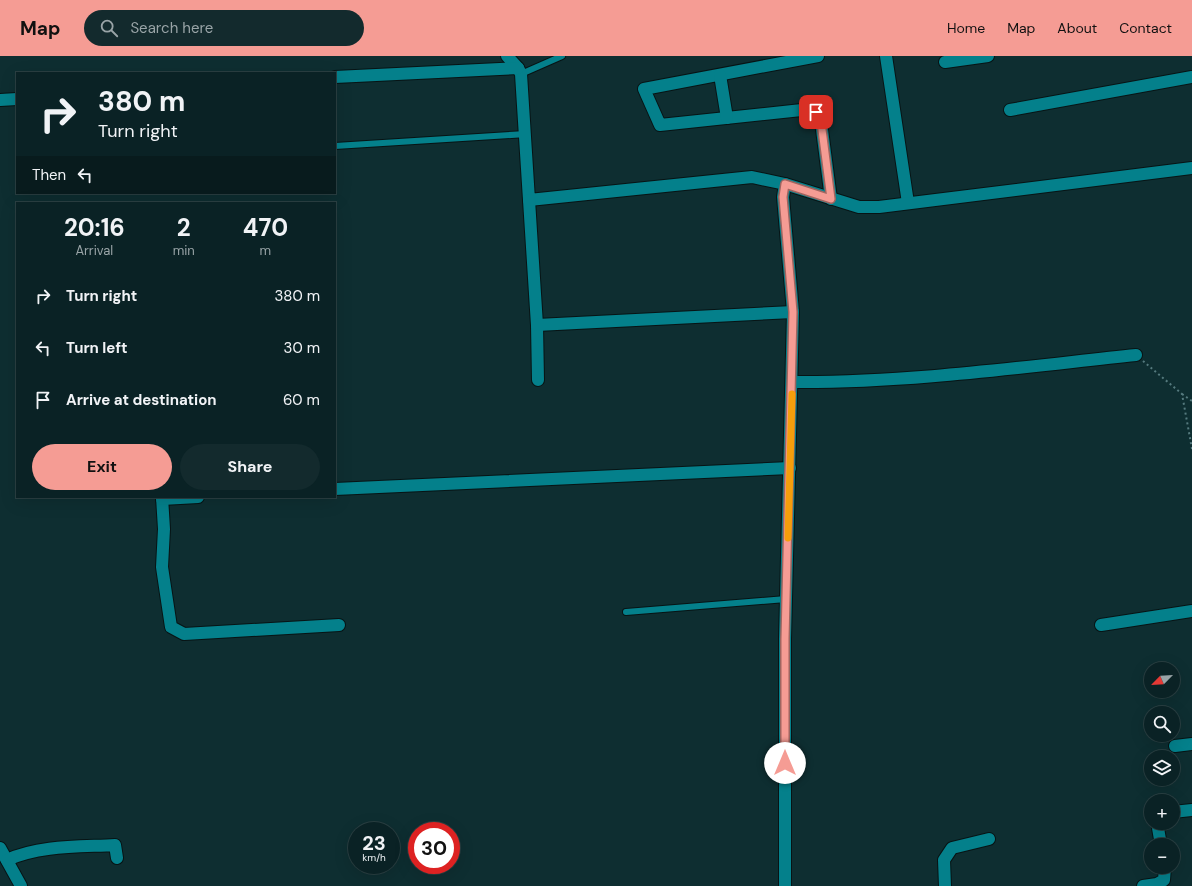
<!DOCTYPE html>
<html lang="en">
<head>
<meta charset="utf-8">
<style>
  body { margin:0; font-family:"DM Sans",sans-serif; background:#132a2d; color:#f1f3f6; height:100vh; display:flex; flex-direction:column; font-size:15px; white-space:nowrap }
  * { box-sizing:border-box; margin:0 }
  p { font-size:13px; color:#99a4a7 }
  .icon { flex:none; width:22px; height:22px; fill:none; stroke:currentColor; stroke-width:2; stroke-linecap:round; stroke-linejoin:round }
  .map { position:relative; flex:1; overflow:hidden }
  .side { position:absolute; left:16px; top:146px; width:320px; height:296px; display:flex; flex-direction:column; background:#0a2225; border-radius:0px; box-shadow:0 4px 16px #0002,0 0 0 1px #2a3f42 }
  .side>* { flex:none }
  .banner { position:absolute; left:16px; top:16px; width:320px; height:122px; border-radius:0px; box-shadow:0 4px 16px #0002,0 0 0 1px #2a3f42; background:#0a2225; color:#f1f3f6; overflow:hidden }
  .needle { width:26px; rotate:246deg }
  .fabs { position:absolute; left:1144px; top:606px; display:grid; gap:8px }
  .fabs a { display:grid; place-items:center; width:36px; height:36px; border-radius:50%; background:#0a2225; box-shadow:0 4px 16px #0002,0 0 0 1px #2a3f42; font-size:20px }
  .speed { position:absolute; left:348px; top:766px; display:flex; gap:8px; font-size:20px; font-weight:700; text-align:center }
  .speed>* { display:grid; place-content:center; width:52px; height:52px; border-radius:50%; background:#0a2225; box-shadow:0 4px 16px #0002,0 0 0 1px #2a3f42; line-height:1 }
  .speed small { font-size:10px; font-weight:400 }
  .speed .limit { border:6px solid #d22; background:#fff; color:#111 }
  .pin { position:absolute; display:grid; place-items:center; width:34px; height:34px; color:#fff; margin:-17px; border-radius:8px; box-shadow:0 2px 6px #0006 }
  .me { position:absolute; width:44px; margin:-22px; rotate:0deg; stroke-linejoin:round; filter:drop-shadow(0 0 3px #0008) }
  .turn { display:flex; align-items:center; gap:14px; height:84px; padding:0 16px; font-size:18px }
  .turn .icon { width:52px; height:52px; stroke-width:2.5 }
  .turn b { display:block; font-size:28px; line-height:34px }
  .then { display:flex; align-items:center; height:38px; padding:0 16px; background:#0003; gap:8px; font-size:15px }
  .eta { display:flex; justify-content:space-evenly; align-items:center; height:68px; text-align:center }
  .eta b { font-size:24px; font-weight:700; line-height:28px }
  .button { display:flex; gap:8px; margin-top:auto; padding:8px 16px }
  .button a { flex:1; height:46px; border-radius:24px; background:#f59c94; color:#111; font-size:16px; font-weight:700; line-height:46px; text-align:center }
  .button a+a { background:#132a2d; color:#f1f3f6 }
  ul { padding:0; list-style:none }
  li { display:flex; align-items:center; gap:12px; height:52px; padding:0 16px }
  li div { flex:1 }
  li b { display:block; font-size:15px }
  li em { font-style:normal }
  header { display:flex; align-items:center; gap:24px; box-sizing:border-box; height:56px; padding:0 20px; background:#f59c94; color:#111 }
  header strong { font-size:19px }
  nav { display:flex; gap:22px; margin-inline-start:auto; font-size:14px }
  .search { width:280px; height:36px; background:#132a2d; display:flex; align-items:center; gap:10px; box-sizing:border-box; padding:0 14px; border-radius:22px; color:#99a4a7; font-size:15px }
  .map>svg:first-child { display:block }
  .lines { fill:none; stroke-linecap:round; stroke-linejoin:round }
  .service-casing { stroke:#071415; stroke-width:8 }
  .minor-casing { stroke:#071415; stroke-width:14 }
  .path { stroke:#557a7e; stroke-width:2; stroke-dasharray:2 3; stroke-linecap:butt }
  .service { stroke:#04808b; stroke-width:6 }
  .minor { stroke:#04808b; stroke-width:12 }
  .route-casing { stroke:#9f6560; stroke-width:10 }
  .route { stroke:#f59c94; stroke-width:7 }
  .slow { stroke:#f59e0b; stroke-width:7 }
</style>
</head>
<body>
<header>
<strong>Map</strong>
<div class="search"><svg class="icon" aria-label="search" viewBox="0 0 24 24"><circle cx="10" cy="10" r="6"/><path d="M15 15l6 6"/></svg>Search here</div>
<nav><a>Home</a><a>Map</a><a>About</a><a>Contact</a></nav>
</header>
<div class="map">
<svg width="1192" height="830" viewBox="0 0 1192 830">
  <rect width="100%" height="100%" fill="#0e2e31"/>
  <g class="lines">
    <!-- service casing -->
    <g class="service-casing">
      <g id="service">
        <path d="M521 18 562 0"/>
        <path d="M335 90 526 78"/>
        <path d="M626 556 786 543"/>
      </g>
    </g>
    <!-- minor casing -->
    <g class="minor-casing">
      <g id="minor">
        <path d="M507 0 518 12 521 18 529 144 752 121 785 128 783 141 793 256 785 583V830"/>
        <path d="M818 0 644 33 660 69 811 53 819 60 821 66 831 143"/>
        <path d="M886 0 908 147"/>
        <path d="M945 6 988 0"/>
        <path d="M720 19 727 62"/>
        <path d="M335 21 518 12"/>
        <path d="M0 44 17 43"/>
        <path d="M1010 54 1192 21"/>
        <path d="M785 128 859 151H879L1192 112"/>
        <path d="M529 144 537 269 538 324"/>
        <path d="M537 269 793 256"/>
        <path d="M792 326C907 327 1022 311 1136 299"/>
        <path d="M335 433 790 412"/>
        <path d="M162 441 164 473 162 511 171 571 184 578 339 569"/>
        <path d="M162 443 198 441"/>
        <path d="M1101 569 1192 555"/>
        <path d="M1175 690 1192 688"/>
        <path d="M1173 756 1192 754"/>
        <path d="M1160 767 1158 772 1161 789"/>
        <path d="M0 792 21 830"/>
        <path d="M7 804C40 789 80 791 115 789L117 802"/>
        <path d="M945 830 944 804 952 792 989 783"/>
        <path d="M1143 830 1157 828 1164 824 1165 811"/>
      </g>
    </g>
    <!-- path -->
    <g class="path">
      <path d="M1143 305 1182 338 1192 393"/>
      <path d="M1182 338 1192 345"/>
    </g>
    <!-- service -->
    <use href="#service" class="service"/>
    <!-- minor -->
    <use href="#minor" class="minor"/>
  </g>
  <g class="lines">
    <!-- route casing -->
    <g class="route-casing">
      <path id="route" d="M785 707V583L793 256 783 141 785 128 831 143 821 66 816 56"/>
    </g>
    <!-- route -->
    <use href="#route" class="route"/>
    <!-- slow -->
    <path class="slow" d="M788 482 792 338"/>
  </g>
</svg>
<div class="fabs">
<a><svg class="needle" viewBox="-14 -14 28 28"><path d="M0-13l5 13h-10z" fill="#e53935"/><path d="M0 13l5-13h-10z" fill="#99a4a7"/></svg></a>
<a><svg class="icon" aria-label="search" viewBox="0 0 24 24"><circle cx="10" cy="10" r="6"/><path d="M15 15l6 6"/></svg></a>
<a><svg class="icon" aria-label="layers" viewBox="0 0 24 24"><path d="M12 4l9 5-9 5-9-5zM3 14l9 5 9-5"/></svg></a>
<a>+</a>
<a>−</a>
</div>
<div class="speed"><div>23<small>km/h</small></div><div class="limit">30</div></div>
<div class="pin" style="left:816px;top:56px;background:#d93025"><svg class="icon" aria-label="arrive" viewBox="0 0 24 24"><path d="M6 21V4h12l-3 4 3 4H6"/></svg></div>
<svg class="me" style="left:785px;top:707px" viewBox="-20 -20 40 40"><circle r="19" fill="#fff"/><path d="M0-13L10 11 0 6-10 11z" fill="#f59c94"/></svg>
<div class="banner">
<div class="turn"><svg class="icon" aria-label="right" viewBox="0 0 24 24"><path d="M7 20v-9h11M14 6l5 5-5 5"/></svg><div><b>380 m</b>Turn right</div></div>
<div class="then">Then<svg class="icon" aria-label="left" viewBox="0 0 24 24"><path d="M17 20v-9H6M10 6l-5 5 5 5"/></svg></div>
</div>
<section class="side">
<div class="eta">
<div><b>20:16</b><p>Arrival</p></div>
<div><b>2</b><p>min</p></div>
<div><b>470</b><p>m</p></div>
</div>
<ul>
<li><svg class="icon" aria-label="right" viewBox="0 0 24 24"><path d="M7 20v-9h11M14 6l5 5-5 5"/></svg><div><b>Turn right</b></div><em>380 m</em></li>
<li><svg class="icon" aria-label="left" viewBox="0 0 24 24"><path d="M17 20v-9H6M10 6l-5 5 5 5"/></svg><div><b>Turn left</b></div><em>30 m</em></li>
<li><svg class="icon" aria-label="arrive" viewBox="0 0 24 24"><path d="M6 21V4h12l-3 4 3 4H6"/></svg><div><b>Arrive at destination</b></div><em>60 m</em></li>
</ul>
<div class="button"><a>Exit</a><a>Share</a></div>
</section>
</div>
</body>
</html>
